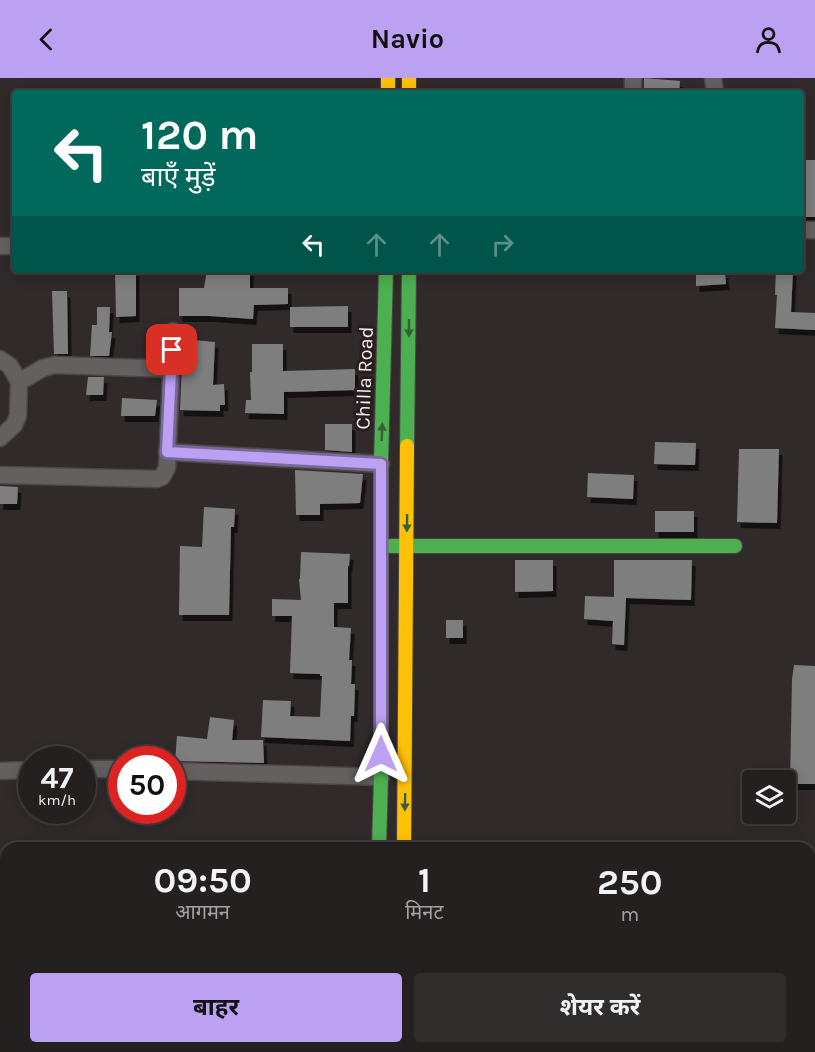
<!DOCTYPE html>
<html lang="hi">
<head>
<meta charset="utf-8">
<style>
  body { margin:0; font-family:Karla,"Noto Sans Devanagari",sans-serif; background:#302d2d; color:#f1f3f6; height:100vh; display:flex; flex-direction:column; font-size:22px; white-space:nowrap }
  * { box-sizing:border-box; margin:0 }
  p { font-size:20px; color:#a3a3a5 }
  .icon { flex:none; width:33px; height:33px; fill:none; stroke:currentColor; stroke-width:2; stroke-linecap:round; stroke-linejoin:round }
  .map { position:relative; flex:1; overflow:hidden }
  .drawer { position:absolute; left:0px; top:764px; width:816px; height:212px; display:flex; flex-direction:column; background:#242020; border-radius:18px 18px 0 0; box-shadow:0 3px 15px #0003,0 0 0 2px #413e3e }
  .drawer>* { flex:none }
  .hud { position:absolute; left:12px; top:12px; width:792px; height:183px; border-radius:6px; box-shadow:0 3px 15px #0003,0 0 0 2px #413e3e; background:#00695c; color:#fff; overflow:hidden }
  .tools { position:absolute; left:742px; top:692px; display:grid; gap:12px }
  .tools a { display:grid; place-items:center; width:54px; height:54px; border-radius:6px; background:#242020; box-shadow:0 3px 15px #0003,0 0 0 2px #413e3e; font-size:30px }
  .speed { position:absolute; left:18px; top:668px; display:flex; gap:12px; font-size:30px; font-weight:700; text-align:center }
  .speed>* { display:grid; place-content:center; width:78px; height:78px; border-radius:50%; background:#242020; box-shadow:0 3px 15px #0003,0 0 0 2px #413e3e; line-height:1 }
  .speed small { font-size:15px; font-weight:400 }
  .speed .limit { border:9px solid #d22; background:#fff; color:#111 }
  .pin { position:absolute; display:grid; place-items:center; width:51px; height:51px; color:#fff; margin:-26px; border-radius:12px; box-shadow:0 3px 9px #0006 }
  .me { position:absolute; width:66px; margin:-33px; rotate:0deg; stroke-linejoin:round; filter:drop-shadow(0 0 4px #0008) }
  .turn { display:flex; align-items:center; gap:21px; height:126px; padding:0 30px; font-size:27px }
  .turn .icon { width:78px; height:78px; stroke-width:2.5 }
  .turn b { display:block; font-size:42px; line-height:51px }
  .lanes { display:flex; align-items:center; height:57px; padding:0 30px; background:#0003; justify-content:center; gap:30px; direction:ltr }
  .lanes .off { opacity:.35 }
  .eta { display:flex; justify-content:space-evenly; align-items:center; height:102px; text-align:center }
  .eta b { font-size:36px; font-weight:700; line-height:42px }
  .cta { display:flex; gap:12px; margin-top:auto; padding:12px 30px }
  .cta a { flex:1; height:69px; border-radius:6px; background:#bca0f2; color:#111; font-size:24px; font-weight:700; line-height:69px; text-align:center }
  .cta a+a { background:#302d2d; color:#f1f3f6 }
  header { display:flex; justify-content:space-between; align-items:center; height:78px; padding:0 30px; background:#bca0f2; color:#111; font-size:27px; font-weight:700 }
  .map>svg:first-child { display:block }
  .building { fill:#7f7e7e; filter:url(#shadow) }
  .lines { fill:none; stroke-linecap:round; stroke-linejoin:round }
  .street-casing { stroke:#4c4647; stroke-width:19 }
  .fast-casing { stroke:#4c4647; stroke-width:16 }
  .slow-casing { stroke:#4c4647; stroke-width:16 }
  .street { stroke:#646060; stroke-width:16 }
  .fast { stroke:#4caf50; stroke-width:14 }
  .slow { stroke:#ffc107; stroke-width:14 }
  .oneway { fill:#395f35 }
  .route-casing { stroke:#7a689d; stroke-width:15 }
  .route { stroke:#bca0f2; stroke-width:10 }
  .labels { text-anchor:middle; stroke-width:6; stroke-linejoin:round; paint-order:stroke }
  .street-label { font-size:20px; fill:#f4eced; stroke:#291e1f }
</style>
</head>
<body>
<header><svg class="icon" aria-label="back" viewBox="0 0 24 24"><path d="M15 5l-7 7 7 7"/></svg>Navio<svg class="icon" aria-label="person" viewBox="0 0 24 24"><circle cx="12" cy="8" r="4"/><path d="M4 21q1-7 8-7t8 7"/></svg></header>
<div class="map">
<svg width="815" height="974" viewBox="0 0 815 974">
  <defs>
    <filter id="shadow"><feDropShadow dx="3.5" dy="6" stdDeviation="0" flood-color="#0009"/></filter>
  </defs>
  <rect width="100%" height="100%" fill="#302a2a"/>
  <!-- building -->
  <g class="building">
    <path d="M644 0 680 3 679 15H644Z"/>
    <rect x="801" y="82" width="14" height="57"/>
    <path d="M115 192H136V238L116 239Z"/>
    <path d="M207 192H250V210H288V226L254 227 253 241 210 238H179V210H204Z"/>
    <path d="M776 192H793L791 234 815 235V252L775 250 777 217H775Z"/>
    <path d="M725 194 726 206 696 208V195Z"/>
    <path d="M52 213H67L68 276H54Z"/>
    <path d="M348 228V249H290V229Z"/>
    <path d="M97 229H110L109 254H112L109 278H90L92 247H97Z"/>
    <path d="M183 261 215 264 213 307 224 306 225 327H220V333L180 332Z"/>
    <path d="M252 266H283V293L355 291V312L284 314V336L245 335 246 322H251L250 294H252Z"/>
    <path d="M88 299H104L103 317H86Z"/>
    <path d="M122 320 157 322 155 338H121Z"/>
    <path d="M325 346H352V374L325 372Z"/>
    <path d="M655 364 696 365 695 387 654 386Z"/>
    <path d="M739 371H779L777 445 737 444Z"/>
    <path d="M295 392 363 396 360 425 320 426V437H296Z"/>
    <path d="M588 395 634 397 633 421 587 419Z"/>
    <path d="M0 408 18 409 17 426H0Z"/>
    <path d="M204 429 235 431 234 449H231L229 537H179L180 468 202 469Z"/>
    <rect x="655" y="433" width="39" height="21"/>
    <path d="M301 474 350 476 349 488H348V525H334V549L351 550 349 582H352L351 606H355L354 638H351L350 663 261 659 263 622 291 623 290 638 320 639 322 598H320V596L290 595 292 538H272V521L301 522 299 501H300Z"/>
    <path d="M515 482H553V513L515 514Z"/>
    <path d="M614 482H692L691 522 626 520 624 567 612 566 613 543 584 541 585 518 614 519Z"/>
    <rect x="446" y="542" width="17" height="18"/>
    <path d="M794 587 815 588V706H790L792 601Z"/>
    <path d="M210 639 234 642 232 662H263L264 685 175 683 177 658 207 661Z"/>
  </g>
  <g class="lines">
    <!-- street casing -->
    <g class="street-casing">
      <g id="street">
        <path d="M633 0V15"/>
        <path d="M713 0 715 15"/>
        <path d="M801 152H815"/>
        <path d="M0 168H15"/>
        <path d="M0 281 10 288 19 304 18 338 14 347 0 360"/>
        <path d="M19 304 43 290 55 287 171 291"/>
        <path d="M167 374 381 386"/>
        <path d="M0 397 157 401 162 399 167 390 173 253"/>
        <path d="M82 691H122"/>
        <path d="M0 693 32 692"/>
        <path d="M172 693 381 699"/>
        <path d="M0 904 6 903"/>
        <path d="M75 969 76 974"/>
        <path d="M171 969V974"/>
      </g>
    </g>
    <!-- fast casing -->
    <g class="fast-casing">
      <g id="fast">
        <path d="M407 368 409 192"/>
        <path d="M391 468H735"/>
        <path d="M379 770 381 699V386L386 192"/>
        <path d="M376 969V974"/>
        <path d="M400 969V974"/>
      </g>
    </g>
    <!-- slow casing -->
    <g class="slow-casing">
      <g id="slow">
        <path d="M388 0V15"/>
        <path d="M409 0V15"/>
        <path d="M404 770 407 368"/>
      </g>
    </g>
    <!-- street -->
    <use href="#street" class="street"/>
    <!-- fast -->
    <use href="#fast" class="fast"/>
    <!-- slow -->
    <use href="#slow" class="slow"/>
  </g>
  <!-- one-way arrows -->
  <defs><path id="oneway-solid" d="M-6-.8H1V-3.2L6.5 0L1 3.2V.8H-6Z" transform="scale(1.5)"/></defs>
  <g class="oneway">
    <use href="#oneway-solid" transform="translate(409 250) rotate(90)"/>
    <use href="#oneway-solid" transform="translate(382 354) rotate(-88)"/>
    <use href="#oneway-solid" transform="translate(407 445) rotate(91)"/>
    <use href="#oneway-solid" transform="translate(405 724) rotate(91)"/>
  </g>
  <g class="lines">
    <!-- route casing -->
    <g class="route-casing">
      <path id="route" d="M172 272 167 374 381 386V676"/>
    </g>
    <!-- route -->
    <use href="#route" class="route"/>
  </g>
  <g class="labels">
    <!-- street labels -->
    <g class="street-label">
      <text transform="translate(364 300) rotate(-88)" y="7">Chilla Road</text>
    </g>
  </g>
</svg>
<div class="tools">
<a><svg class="icon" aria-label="layers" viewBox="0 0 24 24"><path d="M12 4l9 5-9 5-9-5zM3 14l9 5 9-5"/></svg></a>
</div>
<div class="speed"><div>47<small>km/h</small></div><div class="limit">50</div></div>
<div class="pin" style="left:172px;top:272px;background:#d93025"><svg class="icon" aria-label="arrive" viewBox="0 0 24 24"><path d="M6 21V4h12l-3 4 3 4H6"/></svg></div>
<svg class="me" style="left:381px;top:676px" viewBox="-20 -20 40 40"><path d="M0-17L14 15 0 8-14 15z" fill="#bca0f2" stroke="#fff" stroke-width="4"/></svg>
<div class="hud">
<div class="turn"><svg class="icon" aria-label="left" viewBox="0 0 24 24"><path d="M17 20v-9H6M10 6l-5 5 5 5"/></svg><div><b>120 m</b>बाएँ मुड़ें</div></div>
<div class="lanes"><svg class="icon" aria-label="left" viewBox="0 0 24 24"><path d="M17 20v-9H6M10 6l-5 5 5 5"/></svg><svg class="icon off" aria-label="ahead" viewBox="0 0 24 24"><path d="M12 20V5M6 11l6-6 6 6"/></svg><svg class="icon off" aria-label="ahead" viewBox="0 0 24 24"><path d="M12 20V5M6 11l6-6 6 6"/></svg><svg class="icon off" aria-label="right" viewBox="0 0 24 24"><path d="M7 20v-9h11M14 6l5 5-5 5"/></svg></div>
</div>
<section class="drawer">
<div class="eta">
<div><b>09:50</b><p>आगमन</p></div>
<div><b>1</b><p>मिनट</p></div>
<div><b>250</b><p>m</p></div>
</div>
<div class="cta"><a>बाहर</a><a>शेयर करें</a></div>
</section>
</div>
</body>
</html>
